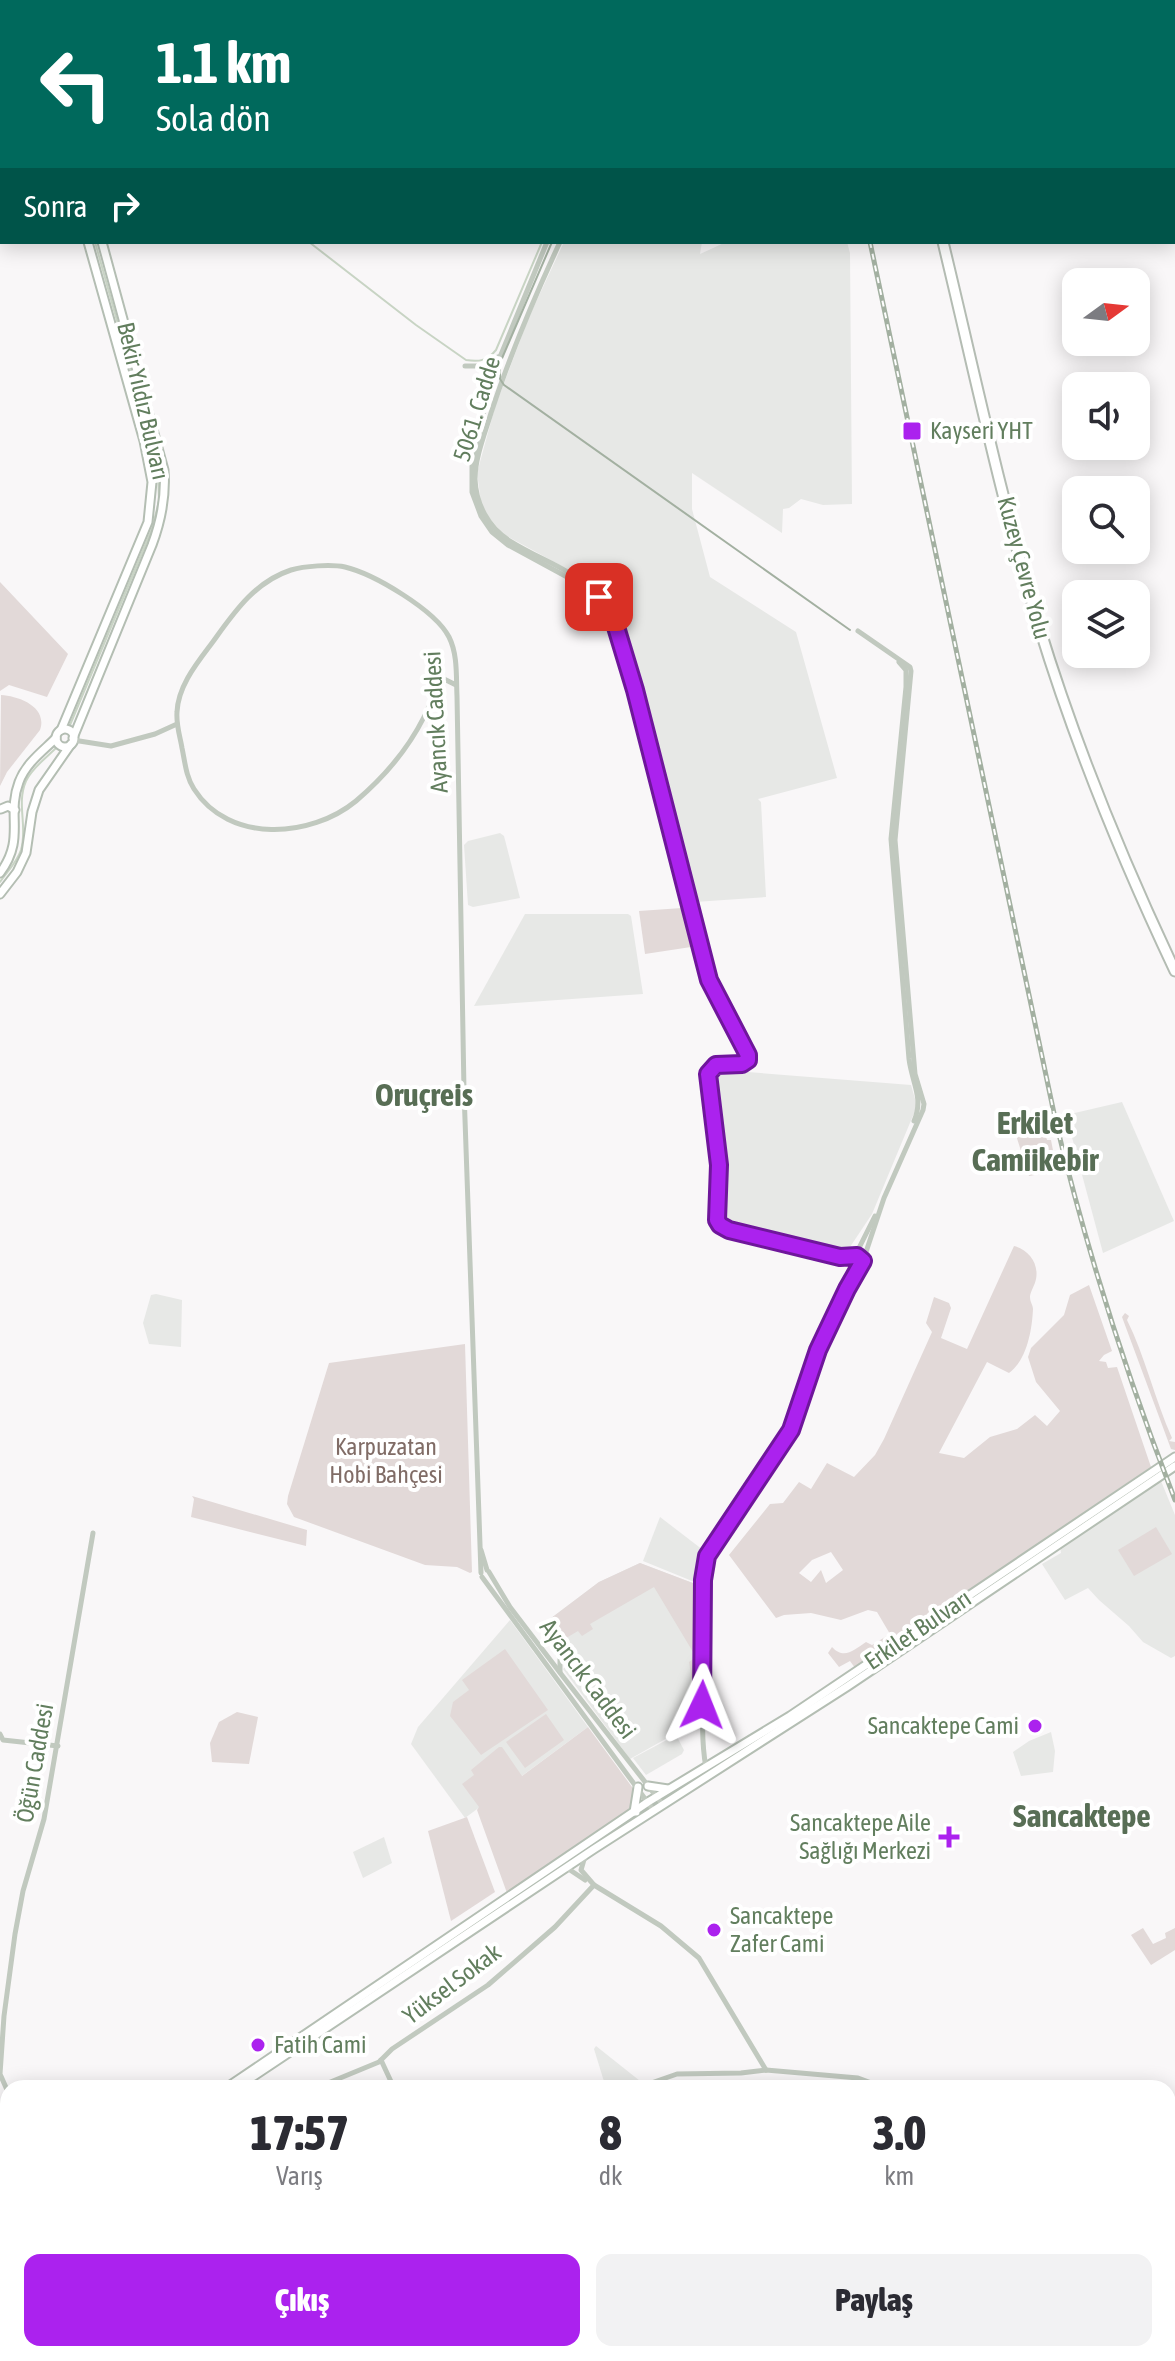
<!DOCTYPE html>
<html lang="tr">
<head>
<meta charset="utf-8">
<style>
  body { margin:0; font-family:"Asap Condensed",sans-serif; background:#f2f2f3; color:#2b2b33; height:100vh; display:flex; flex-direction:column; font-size:30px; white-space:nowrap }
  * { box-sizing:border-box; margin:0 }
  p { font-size:26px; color:#7c7c81 }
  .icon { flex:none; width:44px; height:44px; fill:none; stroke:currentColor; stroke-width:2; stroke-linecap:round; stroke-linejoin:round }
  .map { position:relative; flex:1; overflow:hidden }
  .details { position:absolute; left:0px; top:2080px; width:1176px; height:282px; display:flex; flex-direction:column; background:#fff; border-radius:24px 24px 0 0; box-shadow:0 4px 20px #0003 }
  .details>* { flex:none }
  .guide { position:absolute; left:0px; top:0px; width:1176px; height:244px; box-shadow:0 4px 20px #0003; background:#00695c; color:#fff; overflow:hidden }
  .needle { width:52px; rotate:75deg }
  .buttons { position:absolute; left:1062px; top:268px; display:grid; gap:16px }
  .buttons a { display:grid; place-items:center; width:88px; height:88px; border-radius:16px; background:#fff; box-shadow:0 4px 20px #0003; font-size:40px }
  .pin { position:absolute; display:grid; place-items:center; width:68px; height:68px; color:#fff; margin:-34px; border-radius:16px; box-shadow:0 4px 12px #0006 }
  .me { position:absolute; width:88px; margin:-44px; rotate:2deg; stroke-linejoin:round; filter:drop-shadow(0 0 6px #0008) }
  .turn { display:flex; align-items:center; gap:28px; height:168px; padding:0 24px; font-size:36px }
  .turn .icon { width:104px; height:104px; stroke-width:2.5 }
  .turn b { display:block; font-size:56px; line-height:68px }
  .then { display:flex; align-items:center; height:76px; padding:0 24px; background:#0003; gap:16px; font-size:30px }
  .eta { display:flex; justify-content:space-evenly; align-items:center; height:136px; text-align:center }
  .eta b { font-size:48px; font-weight:800; line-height:56px }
  .action { display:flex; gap:16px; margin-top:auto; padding:16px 24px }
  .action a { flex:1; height:92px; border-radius:16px; background:#ab22ee; color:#fff; font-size:32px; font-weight:800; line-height:92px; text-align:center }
  .action a+a { background:#f2f2f3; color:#2b2b33 }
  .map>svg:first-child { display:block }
  .built { fill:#e7e8e6 }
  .green { fill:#e2d9d8; fill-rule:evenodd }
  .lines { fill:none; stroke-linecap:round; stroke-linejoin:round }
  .stream { stroke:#c8d4c4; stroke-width:2 }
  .taxiway { stroke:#ced4cc; stroke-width:8 }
  .major-casing { stroke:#b4beb3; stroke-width:11 }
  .highway-casing { stroke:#b4bcb3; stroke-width:13 }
  .minor { stroke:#c1c9bf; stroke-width:5 }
  .major { stroke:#fff; stroke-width:7 }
  .highway { stroke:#fff; stroke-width:9 }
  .tram { stroke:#a3b0a1; stroke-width:2 }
  .rail-casing { stroke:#a3b0a1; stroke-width:5 }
  .rail { stroke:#fff; stroke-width:2; stroke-dasharray:6; stroke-linecap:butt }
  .route-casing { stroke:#6f169b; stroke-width:20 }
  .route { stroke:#ab22ee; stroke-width:14 }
  .poi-dot { fill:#ab22ee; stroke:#fff; stroke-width:3 }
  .labels { text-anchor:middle; stroke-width:8; stroke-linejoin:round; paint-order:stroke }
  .street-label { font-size:24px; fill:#627e5e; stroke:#fff }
  .poi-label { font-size:24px; fill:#627e5e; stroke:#fff; text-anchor:start }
  .park-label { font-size:24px; fill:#806c66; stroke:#fff }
  .district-label { font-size:32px; font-weight:bold; fill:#586e55; stroke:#fff }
</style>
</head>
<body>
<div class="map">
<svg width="1175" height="2361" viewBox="0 0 1175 2361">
  <rect width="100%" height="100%" fill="#f9f7f8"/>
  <!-- built -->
  <g class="built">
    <path d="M564 242H702L700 254 724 243 847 242 850 253 852 504 823 505 801 499 789 508 783 509 782 533 692 473V509L710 577 796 632 837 778 758 799 761 802 766 897 695 902 691 899 673 825 676 819 672 820 614 618 599 594 584 578 503 534 487 515 481 502 477 473 495 407 529 317Z"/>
    <path d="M500 833 504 836 520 898 473 907 468 905 464 845 468 841Z"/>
    <path d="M525 914H628L631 916 643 994 474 1006Z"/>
    <path d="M722 1070 911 1085 917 1106 872 1214 848 1250 792 1243 722 1223 723 1156 713 1078 716 1072Z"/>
    <path d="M1122 1102 1174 1221 1103 1253 1066 1115Z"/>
    <path d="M156 1294 182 1300 181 1347 149 1344 143 1323 151 1295Z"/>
    <path d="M1157 1481H1161L1175 1515V1656L1171 1658 1143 1642 1129 1626 1099 1600 1088 1588 1065 1600 1042 1564 1061 1553 1060 1546Z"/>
    <path d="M660 1517 703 1550 697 1583 643 1561Z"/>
    <path d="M640 1563 698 1585 701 1719 630 1759 563 1669 570 1663 542 1625 599 1582Z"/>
    <path d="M510 1620 588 1727 465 1818 411 1744 418 1727Z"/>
    <path d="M1051 1732 1055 1751 1053 1772 1021 1776 1013 1752 1029 1741Z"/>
    <path d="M676 1735 684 1750 682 1754 646 1775 633 1758Z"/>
    <path d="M384 1837 392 1863 363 1878 353 1852Z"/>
    <path d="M596 2046 640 2081 629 2088H606L594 2049Z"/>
  </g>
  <!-- green -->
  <g class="green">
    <path d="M0 582 68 654 47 697 9 685 0 691Z"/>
    <path d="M1 695C19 696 48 707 40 730L7 772 0 786Z"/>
    <path d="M682 908 691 947 645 954 639 911Z"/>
    <path d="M1042 1123 1047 1140H1051L1057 1171 1029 1176 1014 1129Z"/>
    <path d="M1014 1246C1029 1250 1039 1264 1036 1279 1035 1285 1030 1292 1030 1297 1030 1302 1033 1305 1033 1309 1032 1330 1027 1360 1009 1373L987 1362 939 1453 964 1458 990 1437 1017 1429 1035 1415 1047 1426 1060 1411 1036 1382 1028 1357 1031 1348 1064 1315 1070 1295 1089 1285 1112 1351 1104 1355 1099 1361 1106 1362 1108 1368 1117 1367 1151 1467 855 1668 850 1661 839 1667 828 1653 832 1647C844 1660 854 1650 866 1642L872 1645 890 1634 877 1612 868 1610 841 1620 811 1613 784 1615 776 1618 729 1555 770 1504 783 1503 799 1482 811 1489 827 1463 854 1477 875 1455 884 1439 932 1332 926 1323 934 1297 949 1303 951 1308 941 1338 967 1349ZM831 1552 843 1570 826 1583 821 1570 811 1582 799 1573 812 1560Z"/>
    <path d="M1125 1313 1129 1316 1127 1320C1145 1356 1155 1400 1172 1438L1169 1441 1175 1442V1450L1171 1449 1122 1317Z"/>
    <path d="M465 1344 472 1572 470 1573 457 1567 425 1565 294 1517 287 1504 288 1496 329 1363Z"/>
    <path d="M192 1496 307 1530 306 1546 191 1517 194 1499Z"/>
    <path d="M1156 1527 1172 1554 1134 1576 1118 1550Z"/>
    <path d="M640 1563 698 1585 701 1698 695 1699 689 1662 696 1657 654 1587 590 1624 593 1629 582 1636 578 1631 556 1644 542 1625 599 1582Z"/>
    <path d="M505 1649 548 1710 481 1755 450 1716 453 1702 469 1690 462 1680Z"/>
    <path d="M237 1712 258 1717 249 1764 212 1762 210 1743 219 1722Z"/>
    <path d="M546 1714 564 1740 525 1768 506 1742Z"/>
    <path d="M588 1727 643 1802 507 1893 477 1810 479 1807 462 1784 474 1775 471 1770 499 1747H502L522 1776Z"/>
    <path d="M467 1817 495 1892 451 1921 428 1831Z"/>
    <path d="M1143 1928 1153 1944 1166 1938 1165 1933 1175 1928V1950L1151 1965 1131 1935Z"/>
    <path d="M1168 2295 1175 2308V2361H1127L1123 2354H1168Z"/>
  </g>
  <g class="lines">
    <!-- stream -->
    <g class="stream">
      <path d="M28 0 29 2"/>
      <path d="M633 2 634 0"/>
      <path d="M309 242 416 325 466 360C479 362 487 361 496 350L542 242"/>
      <path d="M70 725 152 529 159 501 158 467 95 242"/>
      <path d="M0 882C7 872 17 862 21 850 28 827 16 804 26 781 32 768 46 758 56 748"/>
    </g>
    <!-- taxiway -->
    <g class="taxiway">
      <path d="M793 2354 797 2361"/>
      <path d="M1066 2356 1069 2361"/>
      <path d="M840 2361 842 2354"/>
    </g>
    <!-- major casing -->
    <g class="major-casing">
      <g id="major">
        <path d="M10 0 11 2"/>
        <path d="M17 0V2"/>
        <circle cx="65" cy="738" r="9"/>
        <path d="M61 730 148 522 152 482 144 441 88 242"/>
        <path d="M73 738 152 545C161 521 166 496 164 470L102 242"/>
        <path d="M1 809 8 806 15 810"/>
        <path d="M0 873C26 838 6 816 19 782 26 763 43 751 56 738"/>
        <path d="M0 894 17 872 26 853 32 812 39 790 71 744"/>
        <path d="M648 1786 668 1789"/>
        <path d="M636 1812H634L638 1787"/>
        <path d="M226 2088 648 1802 790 1716 1175 1457"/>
        <path d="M236 2088 594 1849 848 1686 1175 1466"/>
        <path d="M0 2250 8 2244"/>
        <path d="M0 2261 8 2253"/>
      </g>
    </g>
    <!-- highway casing -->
    <g class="highway-casing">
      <g id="highway">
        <path d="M891 0 892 2"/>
        <path d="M34 2 40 0"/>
        <path d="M73 2 79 0"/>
        <path d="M0 12H2"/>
        <path d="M0 26 2 25"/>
        <path d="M0 54H2"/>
        <path d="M0 64 2 66"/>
        <path d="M943 242C974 370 1001 500 1039 626 1075 744 1122 859 1175 971"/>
      </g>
    </g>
    <!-- minor -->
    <g class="minor">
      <path d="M681 2 683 0"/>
      <path d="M693 2 694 0"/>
      <path d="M547 242 491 379 472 464V492L481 516 492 532 508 545 580 584 599 605 612 630 662 811 667 820"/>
      <path d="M560 242C534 298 510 355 491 413 485 433 475 458 475 479 476 504 488 527 510 541 555 569 593 572 616 627L667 810 668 821 709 980 749 1056 742 1064 716 1065 708 1074 719 1165 718 1222 729 1230 840 1257 857 1256 863 1261"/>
      <path d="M465 366H483L498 357"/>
      <path d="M899 662 906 670V687L891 839 909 1059C912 1083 924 1098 914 1121"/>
      <path d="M456 685 442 678C434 690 431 704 424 717 408 749 383 778 356 801 311 838 229 844 194 789 186 777 185 762 182 748 180 736 176 725 177 712 178 686 197 663 212 643 233 614 254 582 291 570 304 566 331 564 345 567 374 574 435 610 449 637 458 655 456 677 457 696L464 1091 481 1573"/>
      <path d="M73 740 111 746 155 734 177 724"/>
      <path d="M823 1336 855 1256 875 1216"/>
      <path d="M818 1350 847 1289 863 1261 884 1198 923 1110 924 1104 915 1074 895 840 911 671 910 667 858 631"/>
      <path d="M481 1550 487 1570"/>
      <path d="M489 1572 510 1607 561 1674 663 1805"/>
      <path d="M482 1577 654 1811"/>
      <path d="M560 1672V1659"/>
      <path d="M0 1734 3 1740 58 1746"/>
      <path d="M706 1768C699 1729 705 1690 705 1650 704 1618 698 1582 709 1552L791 1430 819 1349"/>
      <path d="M567 1868 585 1880"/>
      <path d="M594 1885 661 1926 699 1958 766 2070"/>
      <path d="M381 2060 394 2088"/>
      <path d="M316 2088 379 2062 392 2049 488 1985 555 1927 594 1885 581 1870 585 1856"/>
      <path d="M637 2088 677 2074 741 2073 766 2070 858 2078 885 2088"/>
      <path d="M8 2092 0 2074 4 2016 15 1934 23 1891 44 1819 93 1533"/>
      <path d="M1168 2242 1175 2248"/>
      <path d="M0 2344 8 2345"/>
      <path d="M54 2354 88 2361"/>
      <path d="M315 2354 365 2360 424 2354"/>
      <path d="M286 2361 290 2354"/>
    </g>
    <!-- major -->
    <use href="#major" class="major"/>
    <!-- highway -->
    <use href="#highway" class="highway"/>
    <!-- tram -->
    <g class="tram">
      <path d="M43 2 50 0"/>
      <path d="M686 2 687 0"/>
      <path d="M0 15 2 14"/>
      <path d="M552 242 500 363V379L504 385 850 630"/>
    </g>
    <!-- rail casing -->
    <g class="rail-casing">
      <g id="rail">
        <path d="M819 0V2"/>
        <path d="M870 242 1055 1118C1086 1249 1126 1374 1175 1500"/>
      </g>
    </g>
    <!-- rail -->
    <use href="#rail" class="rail"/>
  </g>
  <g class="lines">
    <!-- route casing -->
    <g class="route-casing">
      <path id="route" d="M599 597 616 627 635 690 709 980 748 1055V1060L742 1064 716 1065 708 1074 719 1165 717 1220 720 1225 729 1230 840 1257 857 1256 863 1261 847 1289 818 1350 791 1430 707 1556 703 1580 702 1705"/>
    </g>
    <!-- route -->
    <use href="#route" class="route"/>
  </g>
  <!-- markers -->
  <g class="poi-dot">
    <rect x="902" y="421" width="20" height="20" rx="4"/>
    <circle cx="1035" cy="1726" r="8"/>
    <path d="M945 1825h8v8h8v8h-8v8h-8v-8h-8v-8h8z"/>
    <circle cx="714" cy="1930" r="8"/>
    <circle cx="258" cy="2045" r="8"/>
  </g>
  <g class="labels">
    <!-- street labels -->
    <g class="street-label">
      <text transform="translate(143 401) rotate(77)" y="8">Bekir Yıldız Bulvarı</text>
      <text transform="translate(477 409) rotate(-73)" y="8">5061. Cadde</text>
      <text transform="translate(1024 568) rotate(75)" y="8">Kuzey Çevre Yolu</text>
      <text transform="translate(436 722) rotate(-93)" y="8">Ayancık Caddesi</text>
      <text transform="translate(918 1630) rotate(-34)" y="8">Erkilet Bulvarı</text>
      <text transform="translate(588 1679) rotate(53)" y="8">Ayancık Caddesi</text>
      <text transform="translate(35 1763) rotate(-80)" y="8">Öğün Caddesi</text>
      <text transform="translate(452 1984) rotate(-37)" y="8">Yüksel Sokak</text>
    </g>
    <!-- poi labels -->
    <g class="poi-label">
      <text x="930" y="439">Kayseri YHT</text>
      <text x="1019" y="1734" text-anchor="end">Sancaktepe Cami</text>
      <text x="931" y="1831" text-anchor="end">Sancaktepe Aile<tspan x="931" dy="28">Sağlığı Merkezi</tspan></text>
      <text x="730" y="1924">Sancaktepe<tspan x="730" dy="28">Zafer Cami</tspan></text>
      <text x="274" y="2053">Fatih Cami</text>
    </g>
    <!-- park labels -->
    <g class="park-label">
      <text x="386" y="1455">Karpuzatan<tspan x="386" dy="28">Hobi Bahçesi</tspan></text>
    </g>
    <!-- district labels -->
    <g class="district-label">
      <text x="424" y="1106">Oruçreis</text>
      <text x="1035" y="1134">Erkilet<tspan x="1035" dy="37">Camiikebir</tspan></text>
      <text x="1082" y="1827">Sancaktepe</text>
    </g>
  </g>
</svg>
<div class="buttons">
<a><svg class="needle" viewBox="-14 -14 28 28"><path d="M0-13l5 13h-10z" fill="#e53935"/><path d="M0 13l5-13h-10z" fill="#7c7c81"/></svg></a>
<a><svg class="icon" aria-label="sound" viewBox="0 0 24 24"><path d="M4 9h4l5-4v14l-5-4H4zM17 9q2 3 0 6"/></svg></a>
<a><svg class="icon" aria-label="search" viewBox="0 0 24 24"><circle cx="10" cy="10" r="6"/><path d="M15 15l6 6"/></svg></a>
<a><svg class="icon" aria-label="layers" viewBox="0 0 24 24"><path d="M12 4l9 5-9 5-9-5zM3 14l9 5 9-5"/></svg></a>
</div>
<div class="pin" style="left:599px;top:597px;background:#d93025"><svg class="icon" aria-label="arrive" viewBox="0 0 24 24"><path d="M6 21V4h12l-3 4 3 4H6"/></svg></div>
<svg class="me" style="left:702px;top:1705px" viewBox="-20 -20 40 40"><path d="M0-17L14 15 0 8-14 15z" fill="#ab22ee" stroke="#fff" stroke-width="4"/></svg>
<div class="guide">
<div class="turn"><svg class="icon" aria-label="left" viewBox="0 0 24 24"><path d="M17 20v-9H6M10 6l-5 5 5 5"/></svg><div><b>1.1 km</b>Sola dön</div></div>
<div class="then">Sonra<svg class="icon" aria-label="right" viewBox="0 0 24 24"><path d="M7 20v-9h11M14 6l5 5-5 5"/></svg></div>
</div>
<section class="details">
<div class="eta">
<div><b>17:57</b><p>Varış</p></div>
<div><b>8</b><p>dk</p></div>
<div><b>3.0</b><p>km</p></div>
</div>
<div class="action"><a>Çıkış</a><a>Paylaş</a></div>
</section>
</div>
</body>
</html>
